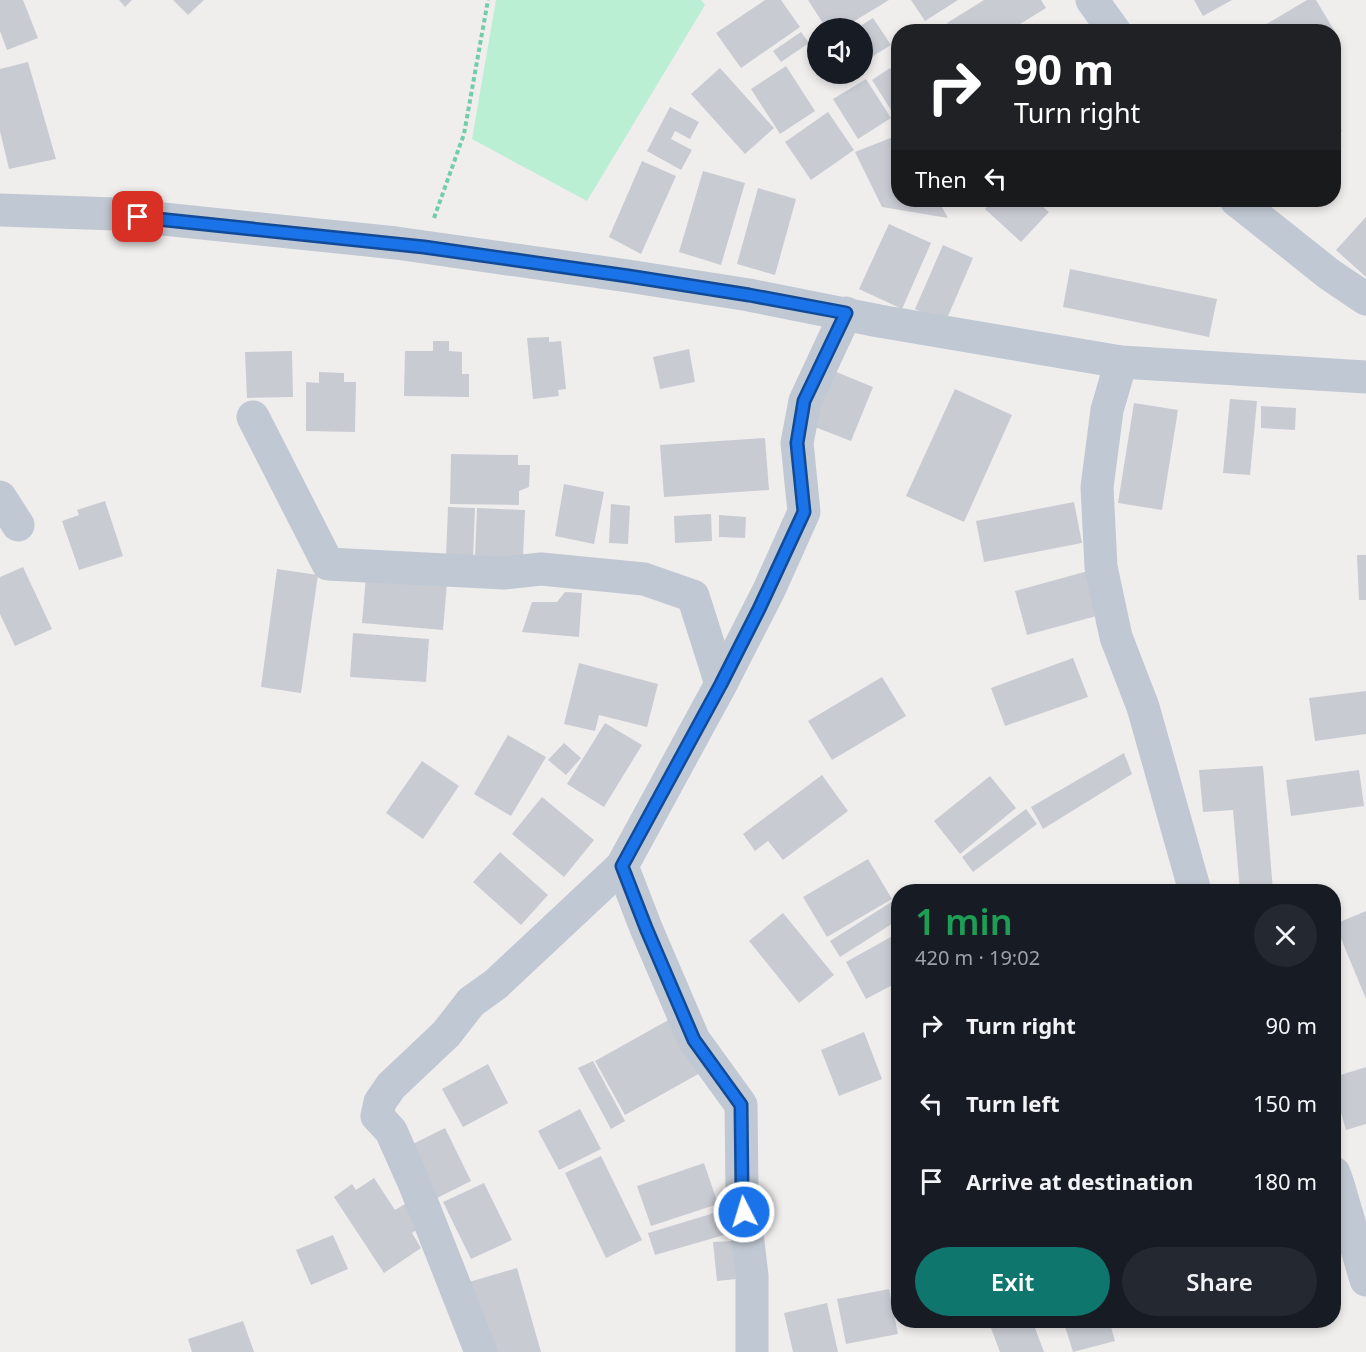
<!DOCTYPE html>
<html lang="en">
<head>
<meta charset="utf-8">
<style>
  body { margin:0; font-family:"Noto Sans",sans-serif; background:#242831; color:#f1f3f6; height:100vh; display:flex; flex-direction:column; font-size:22px; white-space:nowrap }
  * { box-sizing:border-box; margin:0 }
  p { font-size:20px; color:#9ea1a6 }
  .icon { flex:none; width:33px; height:33px; fill:none; stroke:currentColor; stroke-width:2; stroke-linecap:round; stroke-linejoin:round }
  .map { position:relative; flex:1; overflow:hidden }
  .panel { position:absolute; left:891px; top:884px; width:450px; height:444px; display:flex; flex-direction:column; background:#171b24; border-radius:24px; box-shadow:0 3px 9px #0003 }
  .panel>* { flex:none }
  .banner { position:absolute; left:891px; top:24px; width:450px; height:183px; border-radius:24px; box-shadow:0 3px 9px #0003; background:#202124; color:#fff; overflow:hidden }
  .fabs { position:absolute; left:807px; top:18px; display:grid; gap:12px }
  .fabs a { display:grid; place-items:center; width:66px; height:66px; border-radius:50%; background:#171b24; box-shadow:0 3px 9px #0003; font-size:30px }
  .pin { position:absolute; display:grid; place-items:center; width:51px; height:51px; color:#fff; margin:-26px; border-radius:12px; box-shadow:0 3px 9px #0006 }
  .me { position:absolute; width:66px; margin:-33px; rotate:355deg; stroke-linejoin:round; filter:drop-shadow(0 0 4px #0008) }
  .turn { display:flex; align-items:center; gap:21px; height:126px; padding:0 24px; font-size:27px }
  .turn .icon { width:78px; height:78px; stroke-width:2.5 }
  .turn b { display:block; font-size:42px; line-height:51px }
  .then { display:flex; align-items:center; height:57px; padding:0 24px; background:#0003; gap:12px; font-size:22px }
  .round { display:grid; place-items:center; flex:none; width:63px; height:63px; border-radius:32px; background:#242831 }
  .summary { display:flex; align-items:center; justify-content:space-between; height:102px; padding:0 24px }
  h1 { font-size:36px; font-weight:600; line-height:45px; color:#1e9e55 }
  .action { display:flex; gap:12px; margin-top:auto; padding:12px 24px }
  .action a { flex:1; height:69px; border-radius:36px; background:#0f766e; color:#fff; font-size:24px; font-weight:600; line-height:69px; text-align:center }
  .action a+a { background:#242831; color:#f1f3f6 }
  ul { padding:0; list-style:none }
  li { display:flex; align-items:center; gap:18px; height:78px; padding:0 24px }
  li div { flex:1 }
  li b { display:block; font-size:22px }
  li em { font-style:normal }
  .map>svg:first-child { display:block }
  .green { fill:#baefd4 }
  .building { fill:#c9cbd3 }
  .lines { fill:none; stroke-linecap:round; stroke-linejoin:round }
  .path { stroke:#72cda9; stroke-width:4; stroke-dasharray:4.5 3; stroke-linecap:butt }
  .minor { stroke:#c0c8d3; stroke-width:33 }
  .route-casing { stroke:#114b97; stroke-width:15 }
  .route { stroke:#1a73e8; stroke-width:10 }
</style>
</head>
<body>
<div class="map">
<svg width="1366" height="1352" viewBox="0 0 1366 1352">
  <rect width="100%" height="100%" fill="#f0eded"/>
  <!-- green -->
  <path class="green" d="M496 0H701L705 5 587 201 472 139Z"/>
  <!-- building -->
  <g class="building">
    <path d="M0 0H23L38 38 7 50 0 31Z"/>
    <path d="M119 0H132L125 7Z"/>
    <path d="M173 0H204L188 15Z"/>
    <path d="M765 0H781L800 27 741 68 716 33Z"/>
    <path d="M808 0H889L843 28H826Z"/>
    <path d="M911 0H958L925 21Z"/>
    <path d="M984 0H1041L1046 8 1007 32H965L962 27 955 32H952L947 23Z"/>
    <path d="M1194 0H1232L1203 16Z"/>
    <path d="M1307 0H1316L1337 35 1334 37V32H1253Z"/>
    <path d="M873 18 891 45 862 63V28H857Z"/>
    <path d="M1073 24 1078 32H1062Z"/>
    <path d="M801 32 809 43 781 62 773 51Z"/>
    <path d="M28 62 56 159 9 169 0 131V69Z"/>
    <path d="M786 66 815 111 780 134 751 89Z"/>
    <path d="M720 68 774 128 745 154 691 94Z"/>
    <path d="M890 68 898 81V121L872 80Z"/>
    <path d="M866 79 891 118 858 139 833 99Z"/>
    <path d="M670 107 699 122 690 139 675 131 671 139 692 150 681 170 647 151Z"/>
    <path d="M828 112 854 150 811 180 785 142Z"/>
    <path d="M1334 117 1342 131 1334 136Z"/>
    <path d="M898 135V200H938L948 218 882 207 855 152Z"/>
    <path d="M642 161 676 176 641 254 609 237Z"/>
    <path d="M703 171 745 183 721 265 679 252Z"/>
    <path d="M758 188 796 199 775 275 737 264Z"/>
    <path d="M993 200H1035L1049 212 1021 242 985 209Z"/>
    <path d="M1366 217V277L1336 250Z"/>
    <path d="M889 224 931 243 902 309 859 289Z"/>
    <path d="M943 245 973 258 945 323 915 309Z"/>
    <path d="M1070 269 1217 299 1209 337 1063 307Z"/>
    <path d="M549 337V342L561 341 566 389 558 390 559 396 533 399 527 338Z"/>
    <path d="M433 341H449V351L462 352V374H469V397L404 396 405 351H433Z"/>
    <path d="M689 349 695 382 660 389 653 357Z"/>
    <path d="M292 351 293 397 247 398 245 352Z"/>
    <path d="M829 369 873 387 851 441 807 424Z"/>
    <path d="M319 372 344 373V382H356L355 432 306 431V382L319 383Z"/>
    <path d="M955 389 1012 415 964 522 906 496Z"/>
    <path d="M1230 399 1257 401 1250 475 1223 473Z"/>
    <path d="M1134 403 1178 410 1162 510 1118 503Z"/>
    <path d="M1261 406 1296 408 1295 430 1261 428Z"/>
    <path d="M765 438 769 490 664 497 660 445Z"/>
    <path d="M451 454 518 455V465H530L529 487 519 491V505L450 504Z"/>
    <path d="M564 484 604 492 594 544 555 536Z"/>
    <path d="M105 501 123 556 79 570 62 521 79 515 77 510Z"/>
    <path d="M1074 502 1082 543 984 562 976 521Z"/>
    <path d="M611 504 630 506 628 544 609 543Z"/>
    <path d="M448 507 475 508 473 559 446 558Z"/>
    <path d="M477 508 525 510 523 558 475 556Z"/>
    <path d="M711 514 712 541 675 543 674 516Z"/>
    <path d="M719 515 746 517 745 538 719 537Z"/>
    <path d="M1357 555H1366V600H1359Z"/>
    <path d="M23 567 52 629 15 646 0 614V577Z"/>
    <path d="M277 569 318 575 301 693 261 687Z"/>
    <path d="M1088 571 1100 615 1027 635 1015 591Z"/>
    <path d="M366 576 447 583 443 630 362 623Z"/>
    <path d="M565 592 582 593 579 637 522 632 532 602H557Z"/>
    <path d="M353 633 429 639 426 682 350 677Z"/>
    <path d="M1073 658 1088 697 1005 726 991 688Z"/>
    <path d="M579 663 658 684 647 727 599 715 595 731 564 724Z"/>
    <path d="M882 677 906 716 832 760 808 721Z"/>
    <path d="M1366 691V734L1315 741 1309 698Z"/>
    <path d="M605 723 642 745 604 807 567 784Z"/>
    <path d="M508 735 546 757 511 816 474 794Z"/>
    <path d="M564 743 581 758 566 775 548 760Z"/>
    <path d="M1124 753 1132 774 1043 829 1031 807Z"/>
    <path d="M422 761 459 786 423 839 386 813Z"/>
    <path d="M1263 766 1273 891H1240L1233 810 1203 812 1199 770Z"/>
    <path d="M1359 770 1364 806 1291 816 1286 780Z"/>
    <path d="M822 775 848 811 783 860 768 841 755 851 743 834Z"/>
    <path d="M990 776 1016 808 960 854 934 821Z"/>
    <path d="M542 797 594 840 564 877 512 834Z"/>
    <path d="M1026 809 1037 824 973 872 962 857Z"/>
    <path d="M500 852 548 895 521 925 473 882Z"/>
    <path d="M868 859 892 899 827 937 803 897Z"/>
    <path d="M893 901 898 910V920L840 957 830 941Z"/>
    <path d="M1366 911V999L1335 924Z"/>
    <path d="M783 913 834 975 799 1003 749 941Z"/>
    <path d="M898 933V982L866 999 846 962Z"/>
    <path d="M1334 951 1340 970 1334 972Z"/>
    <path d="M672 1018 702 1072 625 1115 595 1061Z"/>
    <path d="M864 1032 882 1079 839 1096 821 1050Z"/>
    <path d="M593 1061 625 1121 611 1129 578 1068Z"/>
    <path d="M488 1064 508 1103 463 1127 442 1089Z"/>
    <path d="M1366 1067V1124L1346 1130 1334 1088V1077Z"/>
    <path d="M580 1109 601 1149 559 1170 538 1131Z"/>
    <path d="M445 1128 471 1181 437 1198 411 1145Z"/>
    <path d="M601 1156 642 1240 606 1258 565 1173Z"/>
    <path d="M704 1163 718 1204 651 1226 637 1186Z"/>
    <path d="M374 1178 395 1210 410 1201 425 1224 412 1233 421 1248 384 1273 334 1197 352 1184 356 1190Z"/>
    <path d="M484 1183 512 1240 471 1259 443 1202Z"/>
    <path d="M724 1210 731 1233 655 1255 648 1233Z"/>
    <path d="M333 1235 348 1269 311 1285 296 1250Z"/>
    <path d="M732 1241 736 1279 717 1281 713 1242Z"/>
    <path d="M517 1268 541 1352H489L469 1282Z"/>
    <path d="M889 1289 898 1334 846 1344 837 1299Z"/>
    <path d="M827 1303 838 1352H793L784 1313Z"/>
    <path d="M988 1320H1032L1044 1352H1000Z"/>
    <path d="M1063 1320H1109L1115 1341 1073 1352Z"/>
    <path d="M1145 1320H1174V1321L1148 1328Z"/>
    <path d="M1206 1320H1225V1321L1207 1325Z"/>
    <path d="M243 1321 254 1352H192L188 1339Z"/>
  </g>
  <g class="lines">
    <!-- path -->
    <path class="path" d="M434 218 464 134 488 0"/>
    <!-- minor -->
    <g class="minor">
      <path d="M1092 0 1115 32"/>
      <path d="M1236 200 1329 274 1366 299"/>
      <path d="M0 210 115 214 396 243 628 276 749 295 879 321 1121 362 1366 377"/>
      <path d="M1121 362 1107 410 1097 487 1101 567 1116 637 1143 707 1195 891"/>
      <path d="M253 417 328 564 504 573 541 569 644 579 693 596 721 684"/>
      <path d="M0 497 18 525"/>
      <path d="M1334 1173 1338 1184 1366 1280"/>
      <path d="M481 1352 415 1185 391 1131 377 1116 380 1102 391 1086 446 1034 471 1002 496 984 622 866"/>
      <path d="M752 1352V1276L742 1190 741 1105 694 1040 646 928 622 866 721 684 769 590 804 512 797 443 805 401 846 313"/>
    </g>
  </g>
  <g class="lines">
    <!-- route casing -->
    <g class="route-casing">
      <path id="route" d="M138 217 424 247 628 276 749 295 846 313 804 401 797 443 804 512 759 609 721 684 622 866 646 928 694 1040 741 1105 742 1190 744 1212"/>
    </g>
    <!-- route -->
    <use href="#route" class="route"/>
  </g>
</svg>
<div class="fabs">
<a><svg class="icon" aria-label="sound" viewBox="0 0 24 24"><path d="M4 9h4l5-4v14l-5-4H4zM17 9q2 3 0 6"/></svg></a>
</div>
<div class="pin" style="left:138px;top:217px;background:#d93025"><svg class="icon" aria-label="arrive" viewBox="0 0 24 24"><path d="M6 21V4h12l-3 4 3 4H6"/></svg></div>
<svg class="me" style="left:744px;top:1212px" viewBox="-20 -20 40 40"><circle r="17" fill="#1a73e8" stroke="#fff" stroke-width="3"/><path d="M0-11L8 9 0 5-8 9z" fill="#fff"/></svg>
<div class="banner">
<div class="turn"><svg class="icon" aria-label="right" viewBox="0 0 24 24"><path d="M7 20v-9h11M14 6l5 5-5 5"/></svg><div><b>90 m</b>Turn right</div></div>
<div class="then">Then<svg class="icon" aria-label="left" viewBox="0 0 24 24"><path d="M17 20v-9H6M10 6l-5 5 5 5"/></svg></div>
</div>
<section class="panel">
<div class="summary"><div><h1>1 min</h1><p>420 m · 19:02</p></div><a class="round"><svg class="icon" aria-label="close" viewBox="0 0 24 24"><path d="M6 6l12 12M18 6L6 18"/></svg></a></div>
<ul>
<li><svg class="icon" aria-label="right" viewBox="0 0 24 24"><path d="M7 20v-9h11M14 6l5 5-5 5"/></svg><div><b>Turn right</b></div><em>90 m</em></li>
<li><svg class="icon" aria-label="left" viewBox="0 0 24 24"><path d="M17 20v-9H6M10 6l-5 5 5 5"/></svg><div><b>Turn left</b></div><em>150 m</em></li>
<li><svg class="icon" aria-label="arrive" viewBox="0 0 24 24"><path d="M6 21V4h12l-3 4 3 4H6"/></svg><div><b>Arrive at destination</b></div><em>180 m</em></li>
</ul>
<div class="action"><a>Exit</a><a>Share</a></div>
</section>
</div>
</body>
</html>
